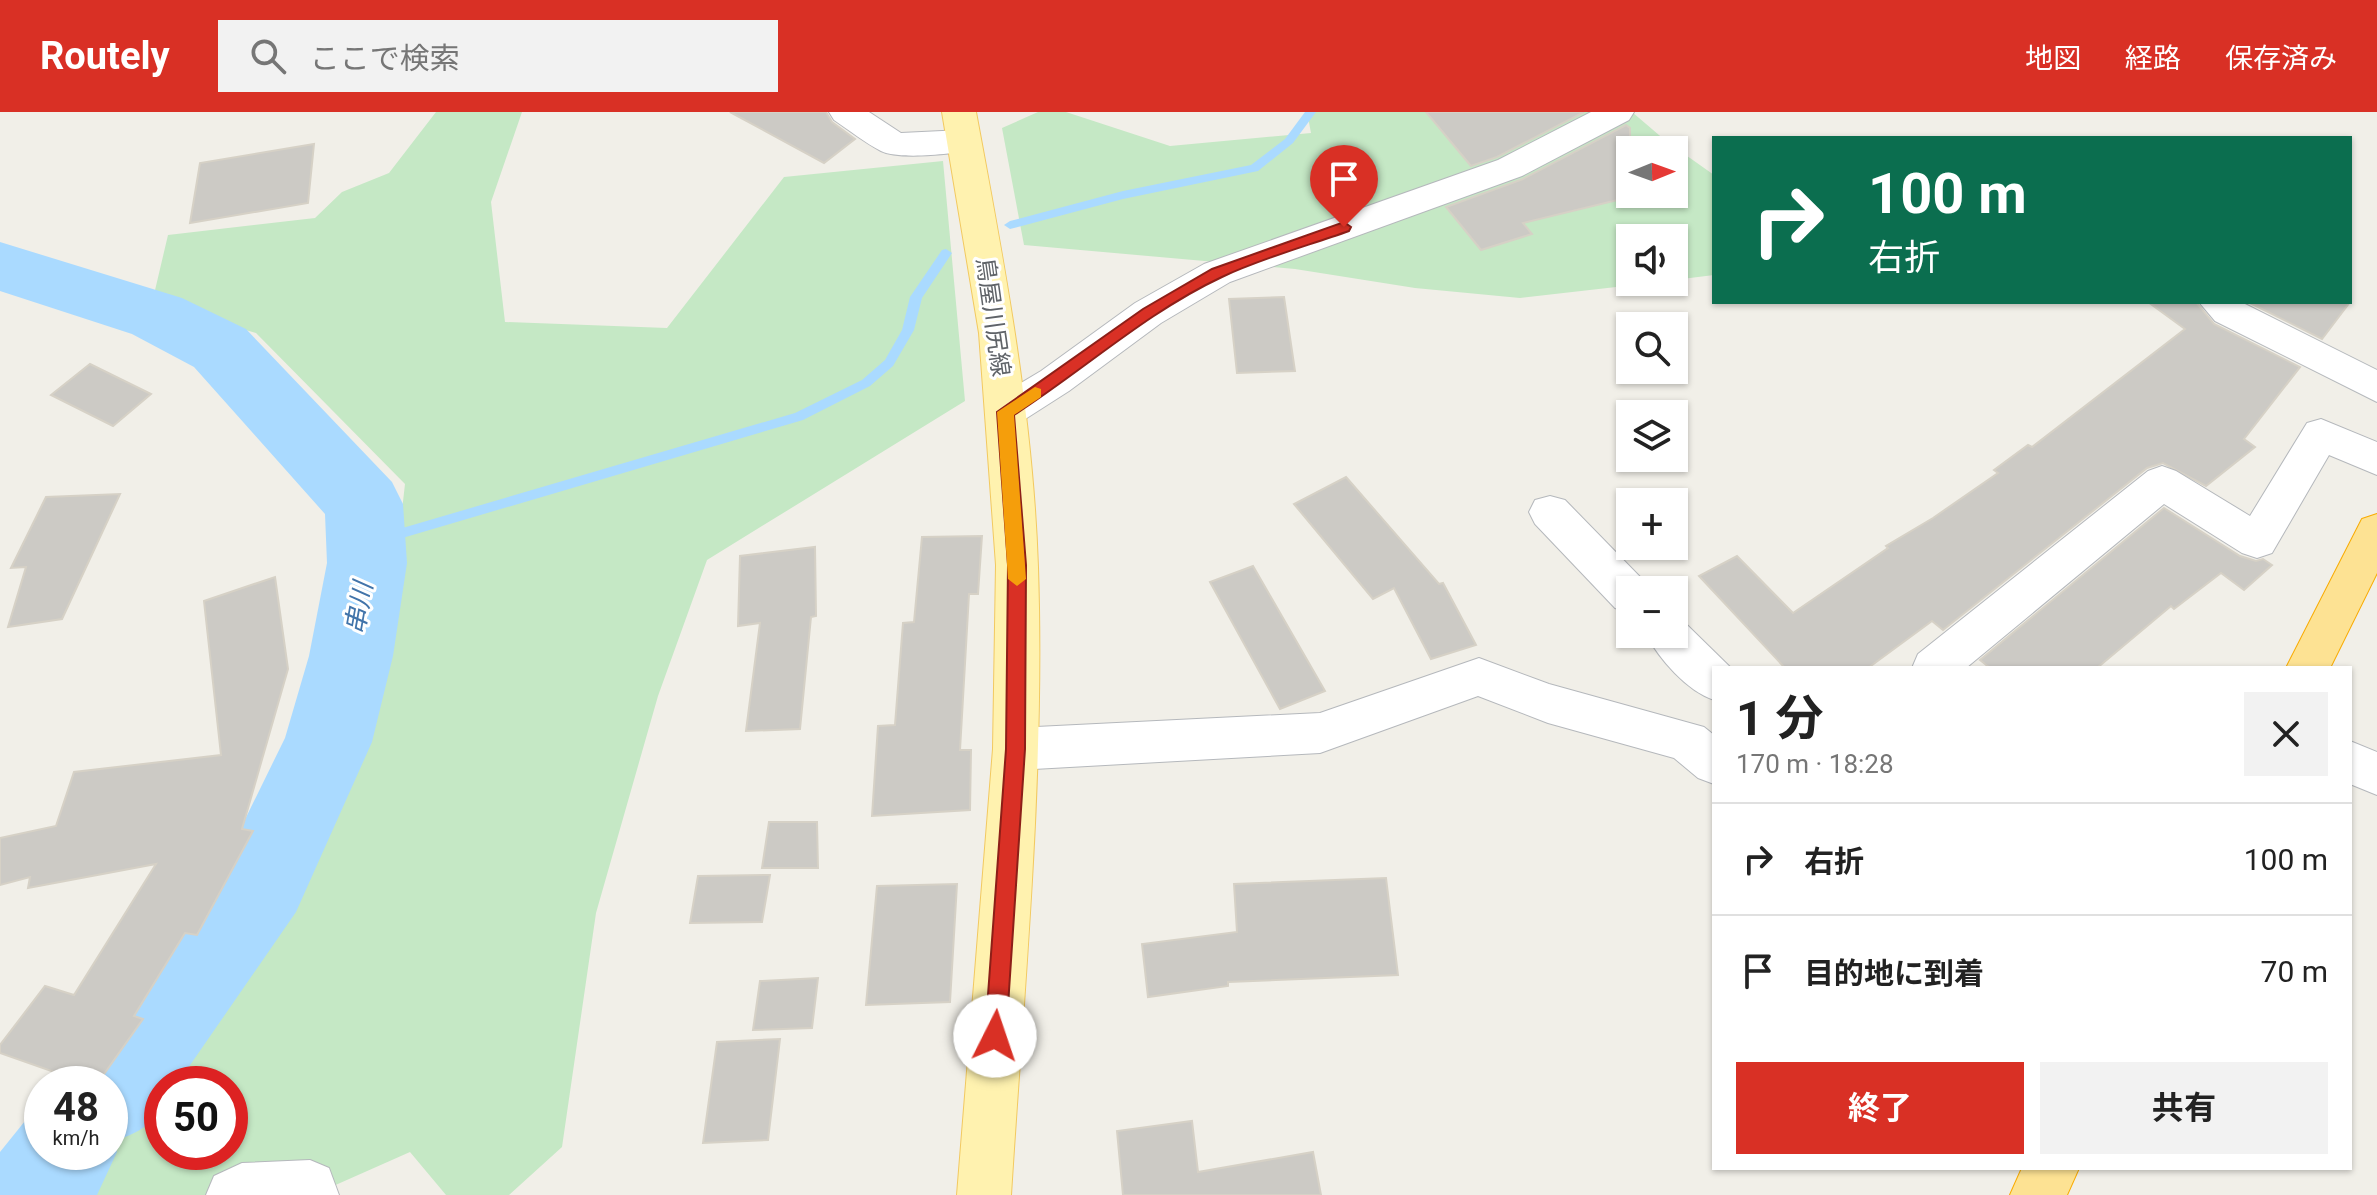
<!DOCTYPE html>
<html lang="ja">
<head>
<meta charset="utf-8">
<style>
  body { margin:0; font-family:Roboto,"Noto Sans JP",sans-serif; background:#f2f2f2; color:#222; height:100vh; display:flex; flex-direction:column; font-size:30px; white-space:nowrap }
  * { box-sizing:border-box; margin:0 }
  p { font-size:26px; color:#767676 }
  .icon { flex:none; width:44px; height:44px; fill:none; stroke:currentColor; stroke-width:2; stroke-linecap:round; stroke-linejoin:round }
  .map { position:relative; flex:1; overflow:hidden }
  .sheet { position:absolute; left:1712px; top:554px; width:640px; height:504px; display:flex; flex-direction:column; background:#fff; border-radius:0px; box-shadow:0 2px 6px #0004 }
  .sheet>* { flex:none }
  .banner { position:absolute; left:1712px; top:24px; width:640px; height:168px; border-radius:0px; box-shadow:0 2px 6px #0004; background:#0b6e4f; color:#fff; overflow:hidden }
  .needle { width:52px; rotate:89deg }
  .fabs { position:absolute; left:1616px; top:24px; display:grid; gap:16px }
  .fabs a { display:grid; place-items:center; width:72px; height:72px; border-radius:0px; background:#fff; box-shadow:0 2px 6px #0004; font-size:40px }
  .speed { position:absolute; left:24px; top:954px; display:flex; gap:16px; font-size:40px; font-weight:700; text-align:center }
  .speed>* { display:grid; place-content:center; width:104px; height:104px; border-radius:50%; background:#fff; box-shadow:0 2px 6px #0004; line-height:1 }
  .speed small { font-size:20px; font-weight:400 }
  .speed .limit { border:12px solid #d22; background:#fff; color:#111 }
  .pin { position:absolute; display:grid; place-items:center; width:68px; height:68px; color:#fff; margin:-82px -34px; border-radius:50% 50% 50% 0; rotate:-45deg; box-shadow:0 0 8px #0007 }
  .pin .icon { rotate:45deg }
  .me { position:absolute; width:88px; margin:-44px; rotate:4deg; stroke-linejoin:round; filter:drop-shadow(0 0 6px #0008) }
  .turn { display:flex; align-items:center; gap:28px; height:168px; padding:0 24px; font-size:36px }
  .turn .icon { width:104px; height:104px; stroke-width:2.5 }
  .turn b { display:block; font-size:56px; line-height:68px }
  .round { display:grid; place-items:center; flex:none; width:84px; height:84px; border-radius:0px; background:#f2f2f2 }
  .head { display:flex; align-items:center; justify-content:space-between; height:136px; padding:0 24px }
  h1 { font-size:48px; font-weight:700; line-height:60px }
  .cta { display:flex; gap:16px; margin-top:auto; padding:16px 24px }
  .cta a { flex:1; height:92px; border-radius:0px; background:#d93025; color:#fff; font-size:32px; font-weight:700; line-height:92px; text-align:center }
  .cta a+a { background:#f2f2f2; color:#222 }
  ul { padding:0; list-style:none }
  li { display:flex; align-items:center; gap:24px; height:112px; padding:0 24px; border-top:2px solid #e0e0e0 }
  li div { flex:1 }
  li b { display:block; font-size:30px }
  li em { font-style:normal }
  header { display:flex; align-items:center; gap:48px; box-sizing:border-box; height:112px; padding:0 40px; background:#d93025; color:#fff }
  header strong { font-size:38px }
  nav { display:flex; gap:44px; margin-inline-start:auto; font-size:28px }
  .search { width:560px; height:72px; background:#f2f2f2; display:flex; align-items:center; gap:20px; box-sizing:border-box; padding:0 28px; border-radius:0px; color:#767676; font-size:30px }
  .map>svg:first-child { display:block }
  .green { fill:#c5e8c5; fill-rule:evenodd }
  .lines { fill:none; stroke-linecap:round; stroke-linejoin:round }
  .stream { fill:#aadaff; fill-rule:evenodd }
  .river { fill:#aadaff; fill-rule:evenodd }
  .building { fill:#cccac5; stroke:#d6d1c6; stroke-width:2 }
  .minor-casing { stroke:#b5b8bc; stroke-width:2 }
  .major-casing { stroke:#f2c960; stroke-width:2 }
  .highway-casing { stroke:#f9ab00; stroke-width:2 }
  .minor { fill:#fff; fill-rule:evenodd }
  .major { fill:#fff2af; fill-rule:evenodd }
  .highway { fill:#fde293; fill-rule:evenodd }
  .route { fill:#d93025; stroke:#8d1f18; stroke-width:2 }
  .slow { fill:#f59e0b }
  .labels { text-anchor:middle; stroke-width:6; stroke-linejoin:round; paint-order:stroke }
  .street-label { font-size:24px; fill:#5f6368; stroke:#fff }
  .water-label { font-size:26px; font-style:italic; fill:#4174aa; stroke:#fff }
</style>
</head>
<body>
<header>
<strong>Routely</strong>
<div class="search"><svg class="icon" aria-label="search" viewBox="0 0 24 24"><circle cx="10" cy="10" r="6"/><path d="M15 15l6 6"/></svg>ここで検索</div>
<nav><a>地図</a><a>経路</a><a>保存済み</a></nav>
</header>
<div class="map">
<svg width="2377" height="1083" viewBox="0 0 2377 1083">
  <rect width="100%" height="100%" fill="#f1efe8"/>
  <!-- green -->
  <g class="green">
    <path d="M436 0H522L491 90 505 210 667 216 784 65 943 49 965 289 707 448 658 584 596 801 562 1035 509 1083H446L410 1040 313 1083H48L89 1040H110V1018L224 897 385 548 405 372 256 221 152 191 168 123 315 106 342 80 389 61ZM162 972H230V1040H162Z"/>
    <path d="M1038 0H1066L1170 34 1311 21 1307 0H1632L1666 29 1714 63V163L1674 168V126H1630V170H1660L1520 186 1415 176 1295 157 1024 133 1002 16ZM1630 38H1674V82H1630Z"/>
  </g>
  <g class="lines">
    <!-- stream -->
    <g class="stream">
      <path d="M1305 0H1316L1293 31 1258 59 1123 87 1010 117 1004 113 1010 109 1123 79 1251 53 1285 27Z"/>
      <path d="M946 137 952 141 922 186 914 218 893 254 870 274 803 308 365 437 358 432 365 427 795 301 862 268 885 248 902 218 910 185 942 138Z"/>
    </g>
    <!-- river -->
    <path class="river" d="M0 130 182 186 246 217 392 370 403 392 407 451 393 544 372 630 296 800 177 972H162C162 1011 145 1017 113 1030L117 1040 97 1083H0V1040L29 1004 42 998V1040H110V972H63L74 945 230 738 285 626 309 544 327 451 325 402 194 255 132 222 0 179Z"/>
  </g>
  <!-- building -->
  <g class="building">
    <path d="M730 0H826L832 10 855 27 824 51Z"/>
    <path d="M1426 0H1584L1497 45 1471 54Z"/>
    <path d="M1626 13 1630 16V85L1523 111 1532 122 1481 138 1446 95 1523 67Z"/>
    <path d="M314 32 308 91 190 111 200 51Z"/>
    <path d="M1284 185 1295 259 1237 261 1229 187Z"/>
    <path d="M2148 190H2196L2214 212 2300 255 2244 327 2255 335 2206 374 2163 351 2147 356 1943 518 1932 509 1868 556H1785L1699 464 1737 444 1793 501 1888 436 1886 434 1933 406 1998 361 1994 358 2028 333 2032 335 2185 217Z"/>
    <path d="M2248 190H2350L2322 227Z"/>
    <path d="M90 252 151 282 113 314 51 283Z"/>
    <path d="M1346 365 1439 472 1443 471 1476 533 1431 547 1394 476 1373 487 1294 392Z"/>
    <path d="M120 382 62 507 8 515 26 455 11 456 46 385Z"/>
    <path d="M2164 396 2240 444 2256 449 2263 447 2272 453 2244 478 2221 461 2174 497 2171 494 2097 556H1990L1980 548Z"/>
    <path d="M982 424 978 482H969L960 638H971L970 698 872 704 878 614 895 613 903 511 914 510 922 425Z"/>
    <path d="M815 435 816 504 811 505 800 617 746 619 760 511 738 514 740 444Z"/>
    <path d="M1253 454 1325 579 1280 597 1210 470Z"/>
    <path d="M275 465 288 557 242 717 253 719 197 823 185 821 134 904 143 907 97 972H52L60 962 0 941V933L45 874 74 883 156 752 28 776 30 765 0 773V726L56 714 74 660 221 643 204 489Z"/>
    <path d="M769 710H817L818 756H762Z"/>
    <path d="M770 763 762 810 690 811 698 764Z"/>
    <path d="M1386 766 1398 863 1228 870V874L1148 885 1142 832 1237 820 1234 772Z"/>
    <path d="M957 772 950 890 866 893 877 774Z"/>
    <path d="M818 866 812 916 753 918 760 869Z"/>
    <path d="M780 927 768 1028 703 1031 717 930Z"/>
    <path d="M1192 1009 1198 1060 1313 1040 1321 1083H1123L1117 1019Z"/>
  </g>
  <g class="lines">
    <!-- minor casing -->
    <g class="minor-casing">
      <g id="minor">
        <path d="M829 0H869L901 21 963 18 975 21 980 29 975 37C955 42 899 48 881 39 865 31 849 18 834 8Z"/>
        <path d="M1591 0H1634L1629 8 1522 64 1230 170 1161 211 1069 279 1019 311 1005 315 991 311 985 300 991 289 1041 259 1135 191 1204 152 1498 48Z"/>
        <path d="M2199 190H2241L2377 258V290L2215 209Z"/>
        <path d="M2321 307 2377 330V363L2329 343 2272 441 2257 446 2242 441 2164 392 1966 556H1912L1918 542 2148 359 2162 354 2176 359 2250 404 2307 311Z"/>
        <path d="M1550 384 1565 388 1645 470 1649 478H1630V501L1615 496 1535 412 1529 400 1535 388Z"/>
        <path d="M1674 506 1683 509 1730 555 1714 556V588C1687 579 1659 547 1646 522H1674Z"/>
        <path d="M1479 546 1549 572 1704 615 1714 623V672L1698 666 1674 646 1548 611 1478 584 1320 641 1016 658 1000 652 993 637 1000 622 1016 616 1320 601Z"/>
        <path d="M2350 629 2377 640V683L2350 672Z"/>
        <path d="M310 1048 329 1056 339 1083H206L214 1064 242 1051Z"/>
      </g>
    </g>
    <!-- major casing -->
    <g class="major-casing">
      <path id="major" d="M942 0H976C1004 150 1033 302 1038 455 1045 664 1024 874 1011 1083H957L993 637 996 453 979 221Z"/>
    </g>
    <!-- highway casing -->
    <g class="highway-casing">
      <g id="highway">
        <path d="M2377 402V461L2330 556H2286L2362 407Z"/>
        <path d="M2022 1056H2079L2067 1083H2010Z"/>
      </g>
    </g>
    <!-- minor -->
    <use href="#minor" class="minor"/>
    <!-- major -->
    <use href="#major" class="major"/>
    <!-- highway -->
    <use href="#highway" class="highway"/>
  </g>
  <!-- route -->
  <path class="route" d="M1344 110 1351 115 1349 119C1307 134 1262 146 1222 165 1147 200 1084 258 1014 303L1026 453 1025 637 1006 924 1003 931 995 934 988 931 985 924 1006 637 1008 453 997 300 1143 197 1212 157Z"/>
  <!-- slow -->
  <path class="slow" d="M1035 275 1041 277V285L1014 303 1026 467 1017 474 1008 467 997 300Z"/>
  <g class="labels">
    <!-- street labels -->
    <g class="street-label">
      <text transform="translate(993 205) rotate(82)" y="8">鳥屋川尻線</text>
    </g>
    <!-- water labels -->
    <g class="water-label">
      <text transform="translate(359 496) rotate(-80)" y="9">串川</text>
    </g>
  </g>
</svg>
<div class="fabs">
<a><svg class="needle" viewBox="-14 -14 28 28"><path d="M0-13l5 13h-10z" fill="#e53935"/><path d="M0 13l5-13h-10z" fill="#767676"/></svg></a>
<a><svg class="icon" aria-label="sound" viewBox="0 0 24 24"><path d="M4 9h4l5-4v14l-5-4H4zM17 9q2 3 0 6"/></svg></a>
<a><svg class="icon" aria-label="search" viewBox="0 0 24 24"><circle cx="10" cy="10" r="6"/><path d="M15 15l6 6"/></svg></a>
<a><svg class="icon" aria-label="layers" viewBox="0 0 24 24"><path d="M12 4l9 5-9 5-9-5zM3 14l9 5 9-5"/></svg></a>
<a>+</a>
<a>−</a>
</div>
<div class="speed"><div>48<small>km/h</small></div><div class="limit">50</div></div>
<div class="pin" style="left:1344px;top:115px;background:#d93025"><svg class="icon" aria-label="arrive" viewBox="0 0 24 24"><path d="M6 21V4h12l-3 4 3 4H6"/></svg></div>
<svg class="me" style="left:995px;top:924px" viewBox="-20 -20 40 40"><circle r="19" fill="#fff"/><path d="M0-13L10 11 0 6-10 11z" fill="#d93025"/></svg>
<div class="banner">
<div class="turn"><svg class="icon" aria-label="right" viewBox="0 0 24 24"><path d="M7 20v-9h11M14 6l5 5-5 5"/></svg><div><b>100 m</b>右折</div></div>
</div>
<section class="sheet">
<div class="head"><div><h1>1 分</h1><p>170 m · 18:28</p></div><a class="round"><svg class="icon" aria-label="close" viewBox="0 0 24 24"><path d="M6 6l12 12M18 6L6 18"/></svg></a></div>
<ul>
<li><svg class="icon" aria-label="right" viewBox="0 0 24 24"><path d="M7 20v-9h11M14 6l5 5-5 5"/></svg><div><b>右折</b></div><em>100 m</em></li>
<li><svg class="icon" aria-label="arrive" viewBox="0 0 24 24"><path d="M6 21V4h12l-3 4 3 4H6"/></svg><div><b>目的地に到着</b></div><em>70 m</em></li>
</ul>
<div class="cta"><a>終了</a><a>共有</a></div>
</section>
</div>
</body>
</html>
